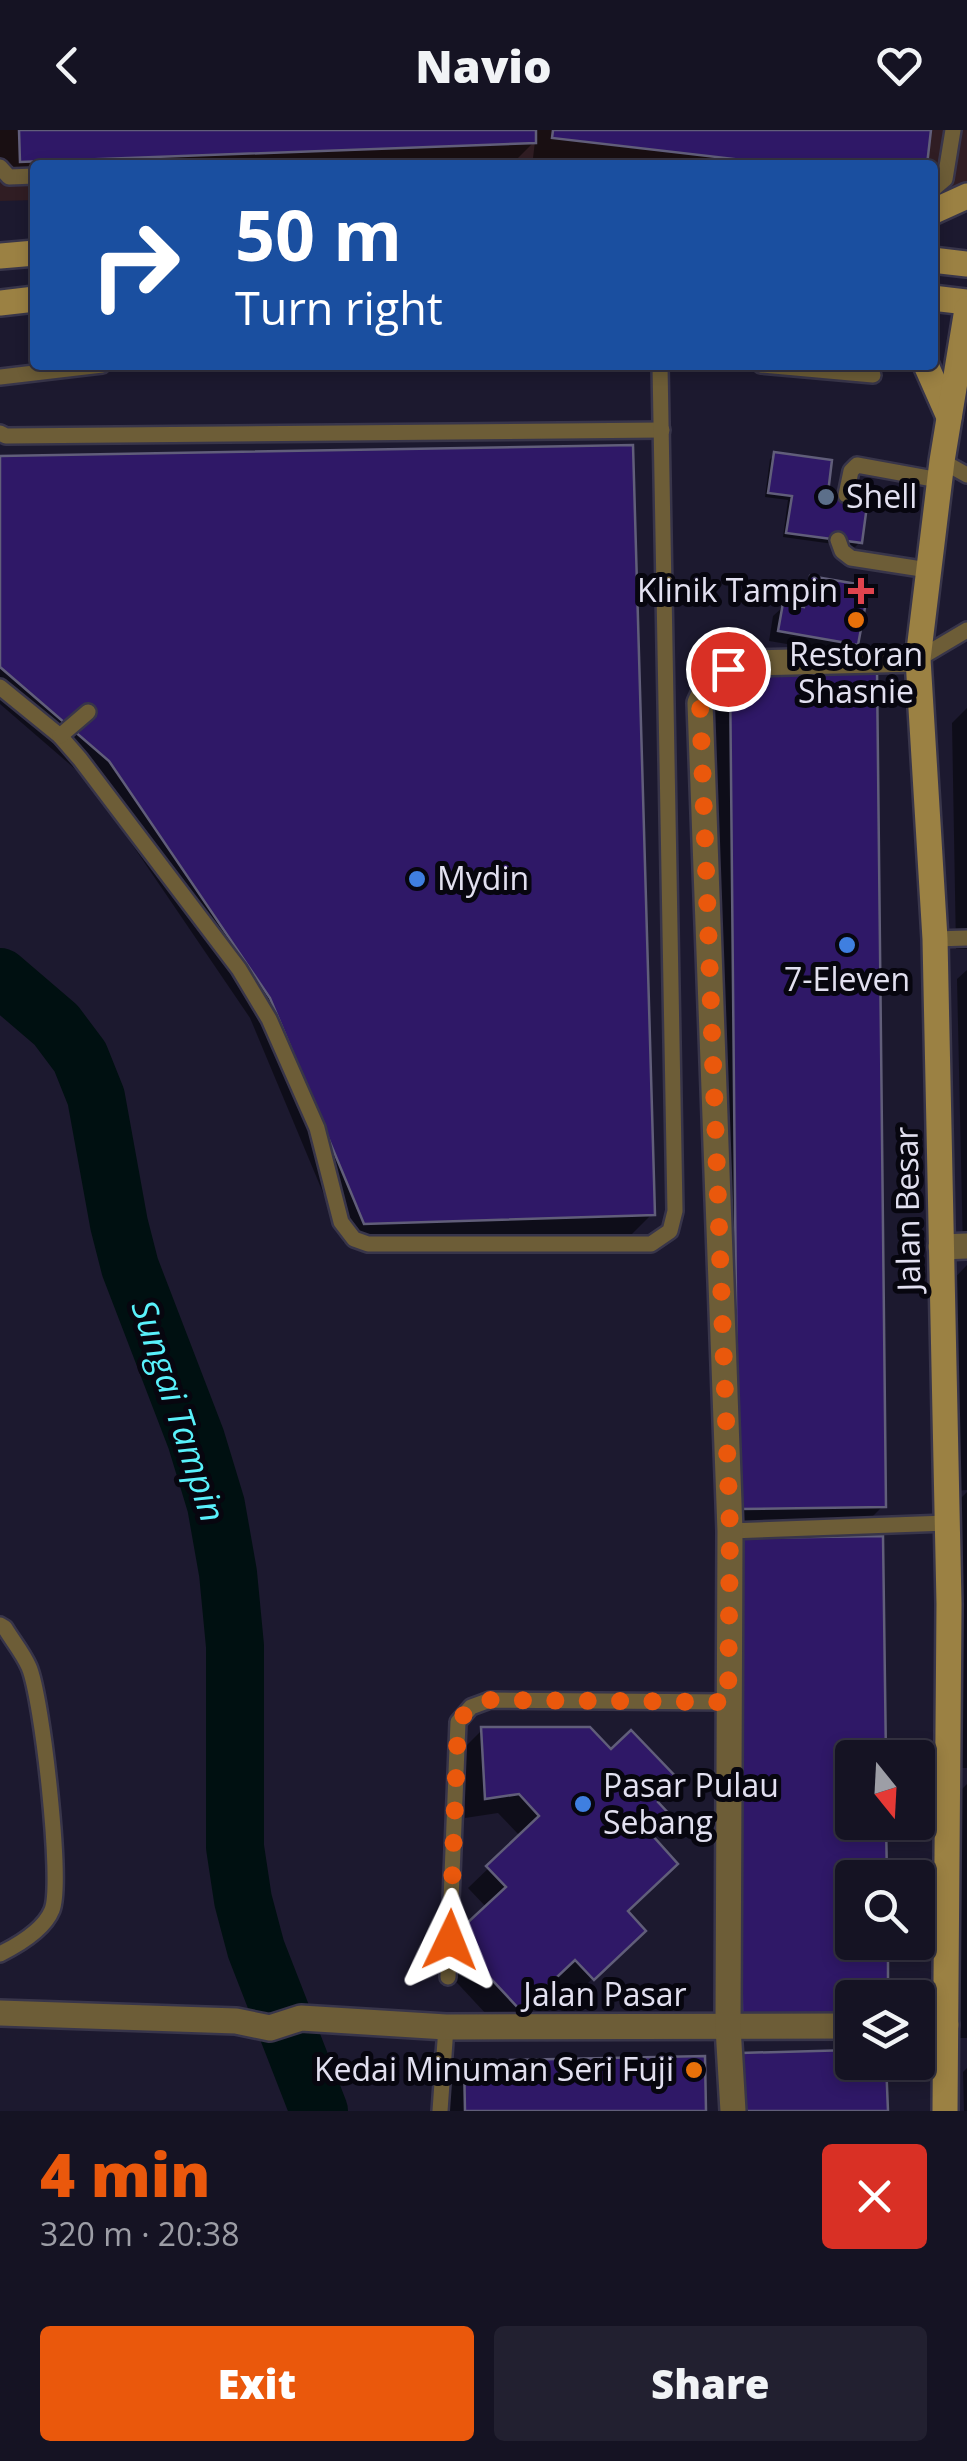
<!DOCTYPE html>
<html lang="en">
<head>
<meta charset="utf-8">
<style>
  body { margin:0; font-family:"Open Sans",sans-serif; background:#222030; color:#f1f3f6; height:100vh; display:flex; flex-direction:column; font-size:38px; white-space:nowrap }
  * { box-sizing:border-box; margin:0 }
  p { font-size:32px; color:#9d9ea6 }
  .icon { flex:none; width:55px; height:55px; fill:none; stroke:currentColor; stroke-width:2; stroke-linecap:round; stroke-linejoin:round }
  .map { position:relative; height:1981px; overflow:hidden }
  .drawer { display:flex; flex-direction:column; background:#151323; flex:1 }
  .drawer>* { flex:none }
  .hud { position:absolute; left:30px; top:30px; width:908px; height:210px; border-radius:10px; box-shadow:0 5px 15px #0003,0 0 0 2px #343241; background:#1a4fa0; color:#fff; overflow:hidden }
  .needle { width:65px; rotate:162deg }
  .tools { position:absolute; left:835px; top:1610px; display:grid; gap:20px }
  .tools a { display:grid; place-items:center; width:100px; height:100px; border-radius:10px; background:#151323; box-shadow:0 5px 15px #0003,0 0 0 2px #343241; font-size:50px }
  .pin { position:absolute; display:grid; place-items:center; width:85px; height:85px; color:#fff; margin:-42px; border:5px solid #fff; border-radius:50%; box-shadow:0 2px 10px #0007 }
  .me { position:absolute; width:110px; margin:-55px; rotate:2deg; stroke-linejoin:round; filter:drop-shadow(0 0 8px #0008) }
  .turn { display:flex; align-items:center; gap:35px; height:210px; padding:0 40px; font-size:45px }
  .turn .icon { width:130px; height:130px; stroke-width:2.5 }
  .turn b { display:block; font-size:70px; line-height:85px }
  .round { display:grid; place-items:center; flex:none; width:105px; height:105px; border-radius:10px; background:#222030 }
  .headline { display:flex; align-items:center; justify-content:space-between; height:170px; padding:0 40px }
  h1 { font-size:60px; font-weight:800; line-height:75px; color:#ea580c }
  .button { display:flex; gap:20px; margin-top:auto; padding:20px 40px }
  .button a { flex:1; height:115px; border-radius:10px; background:#ea580c; color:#fff; font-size:40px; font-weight:800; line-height:115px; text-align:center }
  .button a+a { background:#222030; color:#f1f3f6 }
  header { display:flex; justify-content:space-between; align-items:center; height:130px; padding:0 40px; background:#151323; font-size:45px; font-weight:800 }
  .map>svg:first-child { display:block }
  .commercial { fill:#301d23 }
  .shadow { fill:#0007 }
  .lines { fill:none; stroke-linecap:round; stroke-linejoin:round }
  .river { stroke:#001011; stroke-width:58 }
  .building { fill:#2f1867; stroke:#615e7a; stroke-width:2.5 }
  .lane-casing { stroke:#38354a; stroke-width:20 }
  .street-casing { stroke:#38354a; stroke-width:30 }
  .secondary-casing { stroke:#38354a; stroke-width:30 }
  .lane { stroke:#6d5d37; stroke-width:15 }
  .street { stroke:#6d5d37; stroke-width:25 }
  .secondary { stroke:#9b8143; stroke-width:25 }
  .route { stroke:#ea580c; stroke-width:18; stroke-dasharray:0 32.4 }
  .service-dot { fill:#5c6f8a; stroke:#07060f; stroke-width:4 }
  .health-dot { fill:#e0444e; stroke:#07060f; stroke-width:4 }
  .food-dot { fill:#e8710a; stroke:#07060f; stroke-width:4 }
  .shop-dot { fill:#3f7fe0; stroke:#07060f; stroke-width:4 }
  .labels { text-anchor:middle; stroke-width:10; stroke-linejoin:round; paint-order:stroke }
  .poi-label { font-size:32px; fill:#e2e0f0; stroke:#07060f; text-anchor:start }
  .street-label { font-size:32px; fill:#e2e0f0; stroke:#07060f }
  .water-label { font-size:35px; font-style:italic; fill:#59f1fb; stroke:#07060f }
</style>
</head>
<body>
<header><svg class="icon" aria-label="back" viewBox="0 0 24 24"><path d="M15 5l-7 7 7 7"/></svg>Navio<svg class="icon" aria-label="heart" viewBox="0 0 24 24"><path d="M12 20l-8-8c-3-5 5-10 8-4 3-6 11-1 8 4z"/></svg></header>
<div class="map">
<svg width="967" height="1981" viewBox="0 0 967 1981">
  <rect width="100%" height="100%" fill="#1c192f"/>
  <!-- commercial -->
  <path class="commercial" d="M0 0H967V58L933 72 932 35H35V70L0 71Z"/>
  <!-- shadow -->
  <g class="shadow">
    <path d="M0 0H928L924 35H596L533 28 535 11 514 32 35 35V49L0 51Z"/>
    <path d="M775 325 825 365 860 412 855 417 783 407 788 370 765 367 770 329Z"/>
    <path d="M0 328 652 1084 632 1104 344 1113 250 888 89 651 0 574Z"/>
    <path d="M810 449 856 514 846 524 769 511 773 486 784 476 797 478 800 459Z"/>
    <path d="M731 544 883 1376 863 1396 719 1398 711 564Z"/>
    <path d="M967 578V819H956L952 593Z"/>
    <path d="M967 840V1122H963L957 849Z"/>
    <path d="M967 1135V1360L952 1361 948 1155Z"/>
    <path d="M967 1362V1638H954L949 1380Z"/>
    <path d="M717 1430 852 1628V1904L722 1905Z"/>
    <path d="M482 1600 655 1673 650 1706 625 1782 623 1820 572 1868 554 1848 500 1899 434 1828 487 1778 468 1758 521 1707 498 1683 465 1688 462 1620Z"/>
    <path d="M967 1654V1908H955L950 1671Z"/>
    <path d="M465 1933 704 1981H446L445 1953Z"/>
    <path d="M967 1938V1981H964L963 1942Z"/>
  </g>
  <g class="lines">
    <!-- river -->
    <path class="river" d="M0 847 56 895 80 927 96 967 119 1094 130 1137 196 1309 216 1375 228 1443 235 1516V1717L243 1770 256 1819 319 1981"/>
  </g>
  <!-- building -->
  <g class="building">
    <path d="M19 0H536V13L20 32Z"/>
    <path d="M553 0H931L927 35H785L552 8Z"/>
    <path d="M633 315 655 1085 364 1094 270 868 109 631 0 537V326Z"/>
    <path d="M774 322 832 330 828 363 868 368 862 413 786 403 792 366 768 363Z"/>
    <path d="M810 446 869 456 858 515 778 501 783 473 804 477Z"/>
    <path d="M877 539 886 1377 738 1379 730 541Z"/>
    <path d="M883 1406 886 1628H852V1692H886L887 1748H852V1812H888V1868H852V1885L742 1886 737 1408Z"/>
    <path d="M481 1597H590L611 1619 631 1600 680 1651 658 1672 672 1687 653 1706 678 1734 628 1781 646 1801 594 1850 575 1830 521 1881 452 1807 506 1757 486 1736 539 1686 519 1664 485 1669Z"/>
    <path d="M852 1920V1932H886L888 1981H742L740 1923Z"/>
    <path d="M705 1926 706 1981H465L464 1931Z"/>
  </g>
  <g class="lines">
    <!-- lane casing -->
    <g class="lane-casing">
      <g id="lane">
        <path d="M0 37 9 47 35 46"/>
        <path d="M932 60 945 49 953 0"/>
        <path d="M761 235 873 245"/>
        <path d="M0 247 102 235"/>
        <path d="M0 303 6 306 662 300"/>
        <path d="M942 331 967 345"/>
        <path d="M846 365 851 341 857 335 939 350"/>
        <path d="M838 410 842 421 851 428 928 440"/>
        <path d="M918 529 967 500"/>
        <path d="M0 557 60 606 80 629 239 839 269 889 317 998 341 1092 354 1109 368 1114H651L670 1101 675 1081 660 235"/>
        <path d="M60 606 88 582"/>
        <path d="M935 809 967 808"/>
        <path d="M730 1401 947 1393"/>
        <path d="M0 1495 5 1498C12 1510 23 1523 29 1537 42 1567 63 1753 52 1780 44 1800 18 1815 0 1824"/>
        <path d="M448 1847 458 1592 471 1577 490 1570 728 1572"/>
        <path d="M440 1981 446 1897"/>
      </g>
    </g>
    <!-- street casing -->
    <g class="street-casing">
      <g id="street">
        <path d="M941 1117 967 1116"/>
        <path d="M0 1883 236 1891 270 1898 301 1888 446 1897 852 1896"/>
        <path d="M918 1895H946"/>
        <path d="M733 1981 728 1897 730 1401 700 573 711 549 747 533 918 529"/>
      </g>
    </g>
    <!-- secondary casing -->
    <g class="secondary-casing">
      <g id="secondary">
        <path d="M932 82 967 66"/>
        <path d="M0 126 35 123"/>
        <path d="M932 130 967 134"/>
        <path d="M932 168 967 172"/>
        <path d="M0 173 35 169"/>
        <path d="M926 235 949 287"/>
        <path d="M945 1981 949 1474 935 809 918 529 942 331 967 179"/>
      </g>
    </g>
    <!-- lane -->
    <use href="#lane" class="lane"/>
    <!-- street -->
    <use href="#street" class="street"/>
    <!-- secondary -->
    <use href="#secondary" class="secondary"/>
  </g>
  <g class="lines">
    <!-- route -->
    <path class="route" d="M450 1810 458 1592 471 1576 490 1570 728 1572 730 1400 700 573 710 550 728 539"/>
  </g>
  <!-- markers -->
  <circle class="service-dot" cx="826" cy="367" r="10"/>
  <path class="health-dot" d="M856 446h10v10h10v10h-10v10h-10v-10h-10v-10h10z"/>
  <g class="food-dot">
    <circle cx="856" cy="490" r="10"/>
    <circle cx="694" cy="1940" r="10"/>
  </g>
  <g class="shop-dot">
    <circle cx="417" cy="749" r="10"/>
    <circle cx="847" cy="815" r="10"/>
    <circle cx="583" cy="1674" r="10"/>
  </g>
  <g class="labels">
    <!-- poi labels -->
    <g class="poi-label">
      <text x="846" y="378">Shell</text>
      <text x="838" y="472" text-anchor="end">Klinik Tampin</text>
      <text x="856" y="536" text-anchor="middle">Restoran<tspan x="856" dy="37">Shasnie</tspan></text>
      <text x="437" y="760">Mydin</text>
      <text x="847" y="861" text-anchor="middle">7-Eleven</text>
      <text x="603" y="1667">Pasar Pulau<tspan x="603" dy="37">Sebang</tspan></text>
      <text x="674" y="1951" text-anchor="end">Kedai Minuman Seri Fuji</text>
    </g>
    <!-- street labels -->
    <g class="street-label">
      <text transform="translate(908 1079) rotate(-91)" y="11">Jalan Besar</text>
      <text x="605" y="1876">Jalan Pasar</text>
    </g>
    <!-- water labels -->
    <g class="water-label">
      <text transform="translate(178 1281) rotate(72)" y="12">Sungai Tampin</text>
    </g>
  </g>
</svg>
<div class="tools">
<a><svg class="needle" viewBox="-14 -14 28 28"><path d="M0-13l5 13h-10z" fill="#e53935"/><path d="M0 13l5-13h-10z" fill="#9d9ea6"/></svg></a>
<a><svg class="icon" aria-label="search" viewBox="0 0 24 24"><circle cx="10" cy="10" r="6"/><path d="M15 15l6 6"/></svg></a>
<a><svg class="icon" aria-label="layers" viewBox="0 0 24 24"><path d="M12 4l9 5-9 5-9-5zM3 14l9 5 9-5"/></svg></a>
</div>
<div class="pin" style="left:728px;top:539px;background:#d93025"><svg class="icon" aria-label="arrive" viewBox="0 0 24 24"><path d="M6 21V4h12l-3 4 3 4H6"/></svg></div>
<svg class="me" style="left:450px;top:1810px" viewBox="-20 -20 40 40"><path d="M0-17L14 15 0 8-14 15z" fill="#ea580c" stroke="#fff" stroke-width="4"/></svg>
<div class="hud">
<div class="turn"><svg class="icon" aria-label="right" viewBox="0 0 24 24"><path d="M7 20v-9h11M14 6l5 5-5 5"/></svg><div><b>50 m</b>Turn right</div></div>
</div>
</div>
<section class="drawer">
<div class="headline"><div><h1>4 min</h1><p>320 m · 20:38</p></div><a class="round" style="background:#d93025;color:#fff"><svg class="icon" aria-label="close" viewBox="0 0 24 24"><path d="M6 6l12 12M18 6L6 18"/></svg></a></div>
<div class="button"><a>Exit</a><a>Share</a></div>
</section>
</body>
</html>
